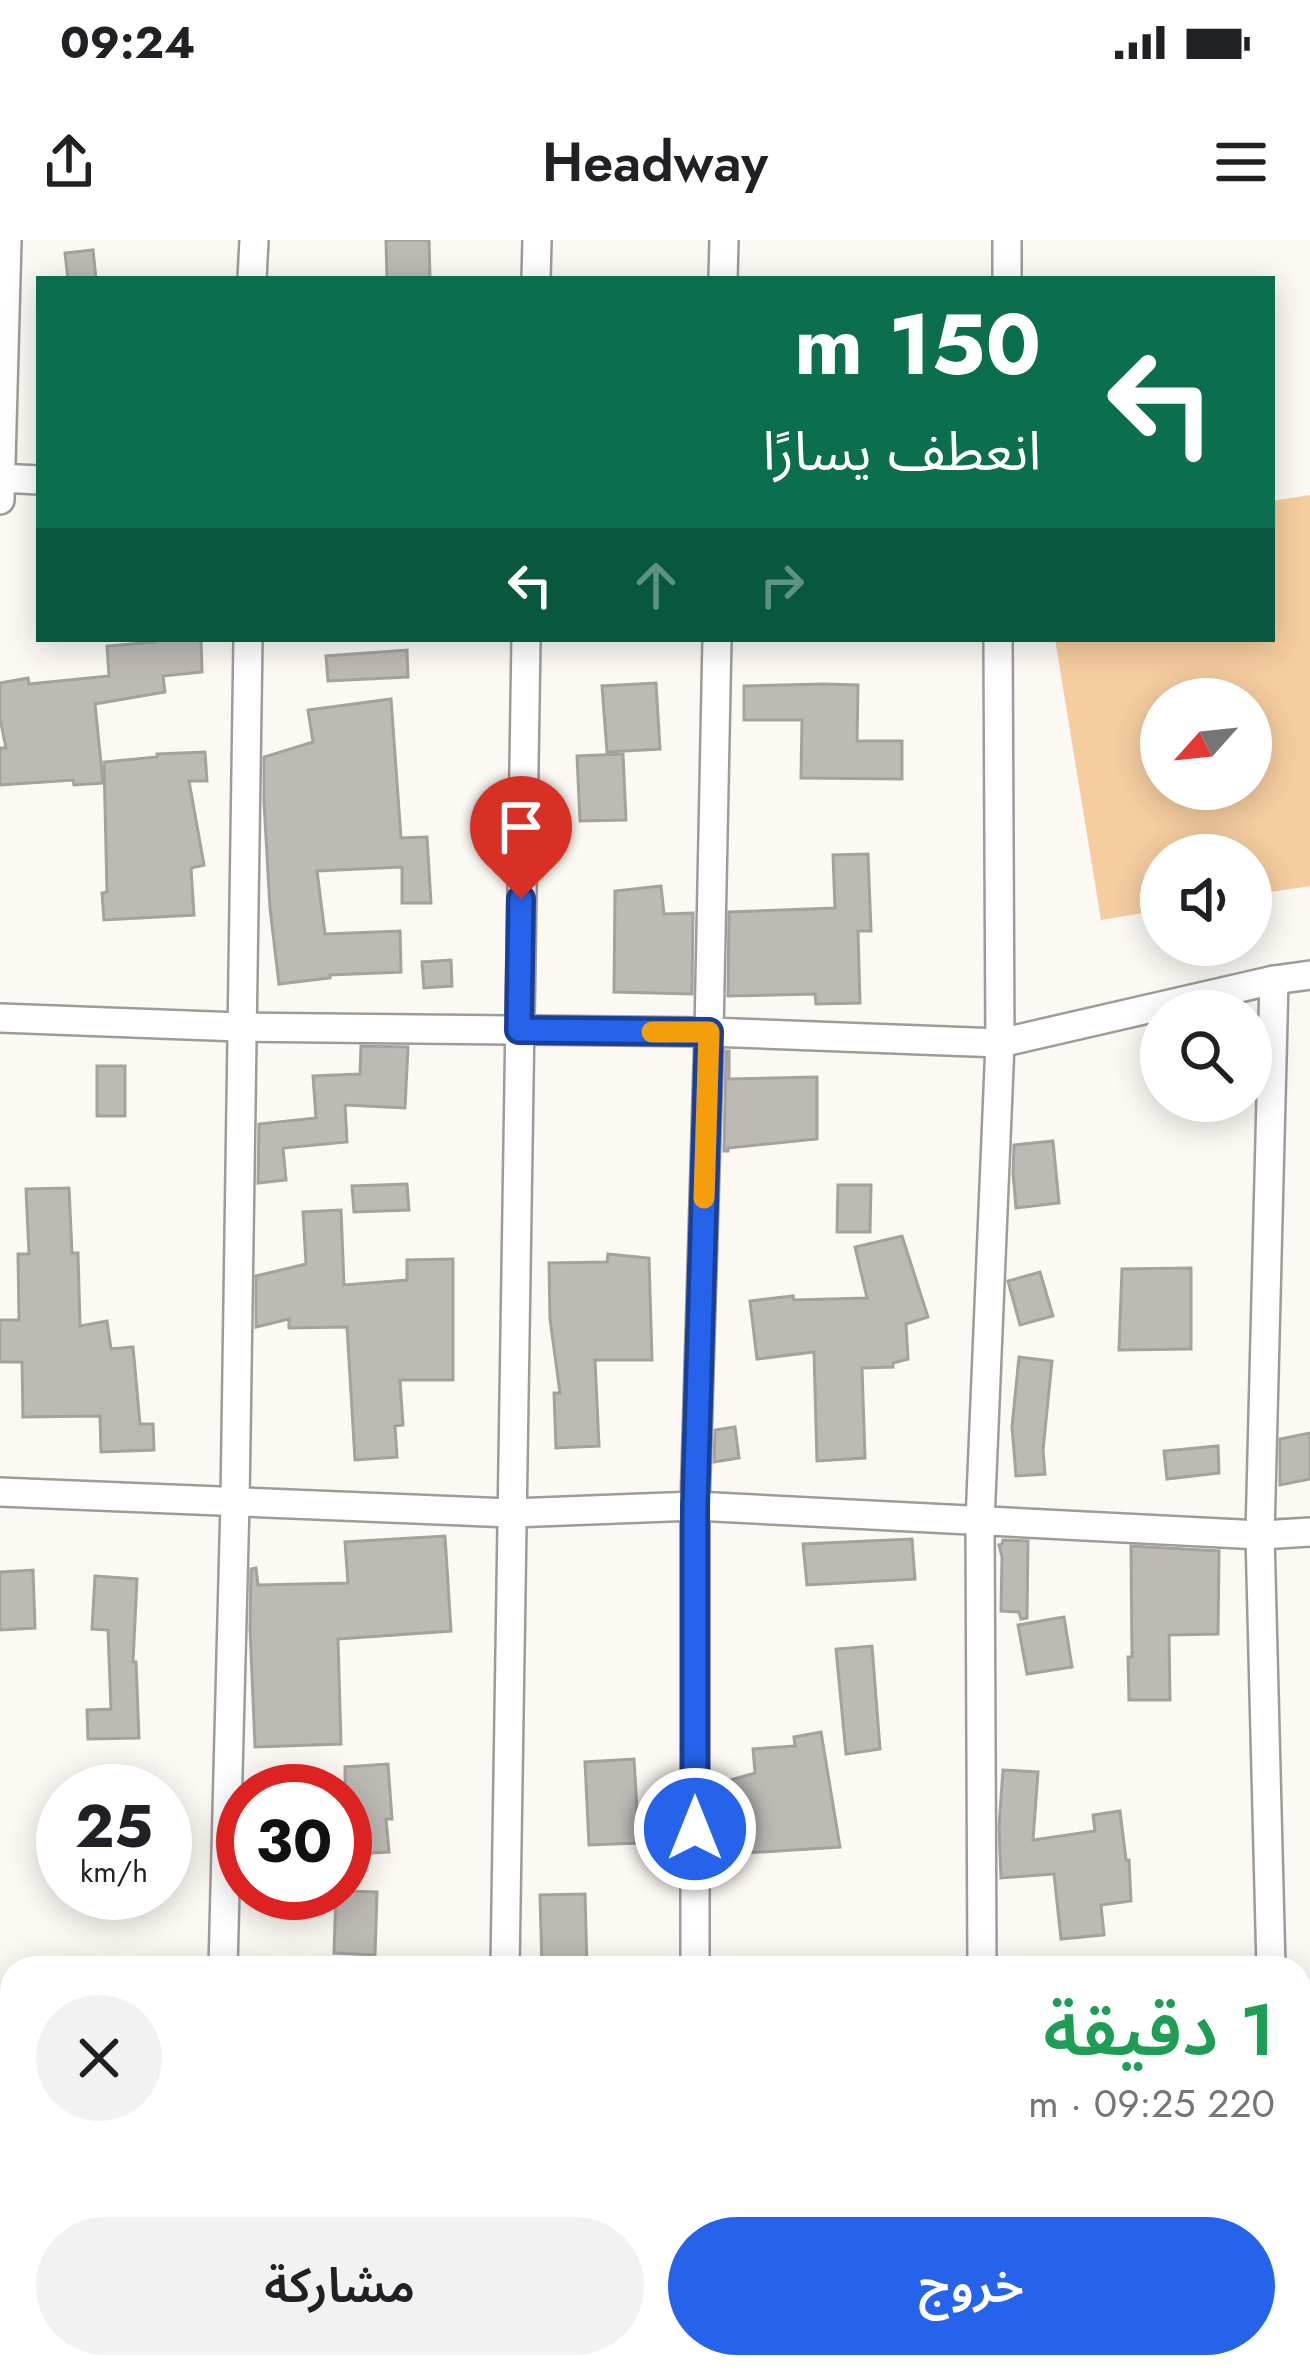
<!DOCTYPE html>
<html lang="ar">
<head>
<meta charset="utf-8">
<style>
  body { margin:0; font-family:Jost,"Noto Sans Arabic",sans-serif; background:#f2f2f2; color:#202124; direction:rtl; height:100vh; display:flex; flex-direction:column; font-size:45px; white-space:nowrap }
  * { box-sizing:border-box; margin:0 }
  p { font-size:39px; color:#757577 }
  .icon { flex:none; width:66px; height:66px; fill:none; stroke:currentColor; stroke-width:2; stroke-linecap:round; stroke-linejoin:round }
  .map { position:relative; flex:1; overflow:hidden; direction:ltr }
  .details { position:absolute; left:0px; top:1716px; width:1311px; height:423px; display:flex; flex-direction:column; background:#fff; border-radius:36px 36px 0 0; box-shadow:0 6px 30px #0003; direction:rtl }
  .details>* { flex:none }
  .top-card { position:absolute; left:36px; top:36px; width:1239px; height:366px; border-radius:0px; box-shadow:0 6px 30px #0003; direction:rtl; background:#0b6e4f; color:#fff; overflow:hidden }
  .needle { width:78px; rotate:243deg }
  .buttons { position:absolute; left:1140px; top:438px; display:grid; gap:24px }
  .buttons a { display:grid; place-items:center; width:132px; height:132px; border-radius:50%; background:#fff; box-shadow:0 6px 30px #0003; font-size:60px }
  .speed { position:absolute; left:36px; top:1524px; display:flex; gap:24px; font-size:60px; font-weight:700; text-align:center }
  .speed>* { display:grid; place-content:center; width:156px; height:156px; border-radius:50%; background:#fff; box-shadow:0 6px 30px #0003; line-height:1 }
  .speed small { font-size:30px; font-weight:400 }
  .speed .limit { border:18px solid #d22; background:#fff; color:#111 }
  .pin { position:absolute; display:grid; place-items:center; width:102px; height:102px; color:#fff; margin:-123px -51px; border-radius:50% 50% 50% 0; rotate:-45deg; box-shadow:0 0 12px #0007 }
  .pin .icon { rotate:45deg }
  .me { position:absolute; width:132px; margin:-66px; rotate:0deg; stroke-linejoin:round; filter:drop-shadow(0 0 9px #0008) }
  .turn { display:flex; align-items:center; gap:42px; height:252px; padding:0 36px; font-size:54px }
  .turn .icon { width:156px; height:156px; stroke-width:2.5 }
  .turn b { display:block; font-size:84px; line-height:102px }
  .lanes { display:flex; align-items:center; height:114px; padding:0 36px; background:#0003; justify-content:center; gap:60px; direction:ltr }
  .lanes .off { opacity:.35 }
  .round { display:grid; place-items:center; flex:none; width:126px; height:126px; border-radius:63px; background:#f2f2f2 }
  .head { display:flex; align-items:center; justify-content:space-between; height:204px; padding:0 36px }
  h1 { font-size:72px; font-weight:600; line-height:90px; color:#1e9e55 }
  .button { display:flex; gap:24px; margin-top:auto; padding:24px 36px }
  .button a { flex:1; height:138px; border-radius:72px; background:#2563eb; color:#fff; font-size:48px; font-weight:600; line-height:138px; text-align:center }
  .button a+a { background:#f2f2f2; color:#202124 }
  .status { display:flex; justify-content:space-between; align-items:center; height:84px; padding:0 60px; background:#fff; direction:ltr }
  .status svg { height:33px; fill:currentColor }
  header { display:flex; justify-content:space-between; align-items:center; height:156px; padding:0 36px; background:#fff; font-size:54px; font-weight:600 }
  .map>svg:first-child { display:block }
  .green { fill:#f6cd9f; fill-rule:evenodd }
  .building { fill:#bdb9b5; stroke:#a5a19d; stroke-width:3 }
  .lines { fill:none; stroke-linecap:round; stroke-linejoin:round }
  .minor-casing { stroke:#9f9c98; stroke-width:32 }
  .minor { stroke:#fff; stroke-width:27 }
  .route-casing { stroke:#184099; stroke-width:30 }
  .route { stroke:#2563eb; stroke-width:21 }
  .slow { stroke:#f59e0b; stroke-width:21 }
</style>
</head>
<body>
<div class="status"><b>09:24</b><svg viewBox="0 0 49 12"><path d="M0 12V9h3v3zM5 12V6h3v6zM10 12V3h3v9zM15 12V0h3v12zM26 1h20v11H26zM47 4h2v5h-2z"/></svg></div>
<header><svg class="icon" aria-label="menu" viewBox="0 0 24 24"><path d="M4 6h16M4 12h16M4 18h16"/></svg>Headway<svg class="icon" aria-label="share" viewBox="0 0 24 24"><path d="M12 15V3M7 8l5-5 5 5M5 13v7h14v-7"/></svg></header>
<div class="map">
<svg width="1310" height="2138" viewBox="0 0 1310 2138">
  <rect width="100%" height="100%" fill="#fcf8f3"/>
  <!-- green -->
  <path class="green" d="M1310 255V646L1251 655V615H1161V670L1101 680 1055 399H1272V261ZM1161 459H1251V549H1161Z"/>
  <!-- building -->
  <g class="building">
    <path d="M386 0H429L430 39H387Z"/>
    <path d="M93 10 96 39H68L65 13Z"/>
    <path d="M155 399H201L202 432 163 436 165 452 95 464 103 543 74 545 73 540 0 545V508H6L0 478V443L28 438 29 444 109 436 107 406 155 402Z"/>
    <path d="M407 410 408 437 328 441 326 416Z"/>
    <path d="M656 443 660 509 607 512 602 446Z"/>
    <path d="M824 444 858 445 857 501H902V539L801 538 802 480H744V446Z"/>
    <path d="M391 459 401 598 427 597 431 663H402V627L317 631 325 694 400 691 401 732 330 735V738L279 744 270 668 264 562V517L313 502 308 470Z"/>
    <path d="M205 512 207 541H189L204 625 191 628 194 675 104 680 102 653 107 652 104 522 157 517V514Z"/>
    <path d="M623 514 626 580 580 581 577 516Z"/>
    <path d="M868 614 871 691H858L860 763 816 764 815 754 728 756 729 672 835 668 833 615Z"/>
    <path d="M661 646 664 674 693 673 692 754 614 752 615 651Z"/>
    <path d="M451 720 452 746 424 748 422 722Z"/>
    <path d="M361 806 408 807 405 868 345 865 347 902 283 908 286 940 258 943 259 884 316 878 313 836 360 834Z"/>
    <path d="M726 811H729V839L817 837V899L728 908V911H724Z"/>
    <rect x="97" y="826" width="28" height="50"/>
    <path d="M1053 901 1059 963 1016 968 1013 933 1014 905Z"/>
    <path d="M407 944 409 970 354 972 352 946Z"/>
    <path d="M838 945H871L870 992H837Z"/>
    <path d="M69 948 72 1013H78L80 1086 107 1081 111 1109 133 1107 140 1184H153L154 1210 101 1212 100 1176 23 1177 22 1122H0V1080H19L18 1014H29L26 949Z"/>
    <path d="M341 970 344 1045 407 1040V1020L453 1019V1140H400L403 1185 395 1186 397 1217 355 1220 347 1087 289 1088V1079L256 1087V1036L306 1024 303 972Z"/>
    <path d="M902 996 928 1077 906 1084 908 1119 893 1123V1127L862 1128 865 1218 817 1221 814 1112 757 1119 750 1061 793 1056 794 1060 867 1058 855 1007Z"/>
    <path d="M608 1014 649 1018 652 1120H595L599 1206 556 1208 554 1153H560L550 1079 549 1023 607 1022Z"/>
    <path d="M1191 1028V1109L1119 1110 1122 1029Z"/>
    <path d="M1040 1032 1053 1076 1020 1085 1008 1041Z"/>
    <path d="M1019 1117 1052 1121 1043 1210 1045 1234 1016 1236 1012 1187Z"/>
    <path d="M735 1187 739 1218 714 1222 715 1190Z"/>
    <path d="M1310 1193V1239L1280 1245V1199Z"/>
    <path d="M1218 1206 1219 1233 1167 1239 1164 1211Z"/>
    <path d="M445 1296 451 1391 338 1399 341 1504 255 1507 250 1388 251 1329 256 1328 258 1345 348 1343 345 1302Z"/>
    <path d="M912 1299 915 1339 807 1345 803 1304Z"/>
    <path d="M1003 1300 1028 1301 1027 1378 1021 1379 1019 1372 1001 1371 1002 1317 999 1305 1002 1304Z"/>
    <path d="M1131 1306 1219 1311 1218 1394 1169 1395 1170 1460H1129L1128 1417H1132Z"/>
    <path d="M33 1330 35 1388 0 1390V1332Z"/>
    <path d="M95 1336 137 1339 133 1422H136L139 1498 88 1499 87 1470 111 1469 108 1390 92 1389Z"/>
    <path d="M1064 1377 1072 1427 1027 1434 1018 1385Z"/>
    <path d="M872 1406 880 1509 846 1514 836 1409Z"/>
    <path d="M821 1492 840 1607 713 1615V1585H724L713 1545 755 1533 753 1509 795 1506 794 1497Z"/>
    <path d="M634 1519 639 1603 589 1605 585 1522Z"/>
    <path d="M388 1524 392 1579H386L389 1612 353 1614 349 1558H345V1527Z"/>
    <path d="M1003 1530 1038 1532 1033 1600 1095 1591 1093 1575 1120 1571 1126 1620H1129L1131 1661 1101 1665 1104 1695 1061 1699 1054 1634 1001 1638 999 1587Z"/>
    <path d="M345 1651 377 1652 375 1715 334 1713 336 1653H345Z"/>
    <path d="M585 1654 587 1728H542L540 1655Z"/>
  </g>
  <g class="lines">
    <!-- minor casing -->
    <g class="minor-casing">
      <g id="minor">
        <path d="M252 39 254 0"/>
        <path d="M536 39 537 0"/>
        <path d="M723 39 724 0"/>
        <path d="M1007 39V0"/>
        <path d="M0 238 39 240"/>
        <path d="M0 260 7 0"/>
        <path d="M0 778 240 787 709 792 1000 803 1274 740 1310 735"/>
        <path d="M0 1252 512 1273 695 1266 1260 1295 1310 1292"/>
        <path d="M223 1728 235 1262 248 399"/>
        <path d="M505 1728 526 399"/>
        <path d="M695 1728V1266L709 792 717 399"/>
        <path d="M982 1728 980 1282 1000 803 998 399"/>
        <path d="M1271 1728 1260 1295 1274 740"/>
        <path d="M1299 2004H1310"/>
        <path d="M0 2050 12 2049"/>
        <path d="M213 2138 214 2127"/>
        <path d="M499 2138V2127"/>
        <path d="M692 2138 693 2127"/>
        <path d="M978 2138 979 2127"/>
        <path d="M1272 2138V2127"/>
      </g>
    </g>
    <!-- minor -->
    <use href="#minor" class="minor"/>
  </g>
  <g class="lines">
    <!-- route casing -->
    <g class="route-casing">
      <path id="route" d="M521 659 519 790 709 792 695 1266V1589"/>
    </g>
    <!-- route -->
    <use href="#route" class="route"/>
    <!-- slow -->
    <path class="slow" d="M652 792H709L704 958"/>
  </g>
</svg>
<div class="buttons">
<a><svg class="needle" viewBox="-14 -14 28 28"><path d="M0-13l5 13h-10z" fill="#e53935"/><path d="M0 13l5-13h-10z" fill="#757577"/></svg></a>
<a><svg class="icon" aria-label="sound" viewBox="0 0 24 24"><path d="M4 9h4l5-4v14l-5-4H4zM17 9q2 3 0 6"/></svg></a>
<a><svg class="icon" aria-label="search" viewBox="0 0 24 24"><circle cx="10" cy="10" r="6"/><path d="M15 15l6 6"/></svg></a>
</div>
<div class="speed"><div>25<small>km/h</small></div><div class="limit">30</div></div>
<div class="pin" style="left:521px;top:659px;background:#d93025"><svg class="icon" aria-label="arrive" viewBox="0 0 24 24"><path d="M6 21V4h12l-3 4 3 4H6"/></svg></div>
<svg class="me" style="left:695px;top:1589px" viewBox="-20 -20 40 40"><circle r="17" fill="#2563eb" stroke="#fff" stroke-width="3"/><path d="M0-11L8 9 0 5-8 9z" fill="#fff"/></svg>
<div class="top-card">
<div class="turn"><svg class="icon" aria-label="left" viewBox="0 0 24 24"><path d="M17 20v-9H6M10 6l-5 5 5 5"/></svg><div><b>150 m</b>انعطف يسارًا</div></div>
<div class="lanes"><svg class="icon" aria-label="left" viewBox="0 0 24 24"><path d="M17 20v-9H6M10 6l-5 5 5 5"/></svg><svg class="icon off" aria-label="ahead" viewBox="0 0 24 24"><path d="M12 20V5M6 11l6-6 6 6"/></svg><svg class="icon off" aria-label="right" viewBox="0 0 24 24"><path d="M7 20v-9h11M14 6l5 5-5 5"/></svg></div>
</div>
<section class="details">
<div class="head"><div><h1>1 دقيقة</h1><p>220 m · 09:25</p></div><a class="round"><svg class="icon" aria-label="close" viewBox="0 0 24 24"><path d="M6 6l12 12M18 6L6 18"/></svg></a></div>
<div class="button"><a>خروج</a><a>مشاركة</a></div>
</section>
</div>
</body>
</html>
